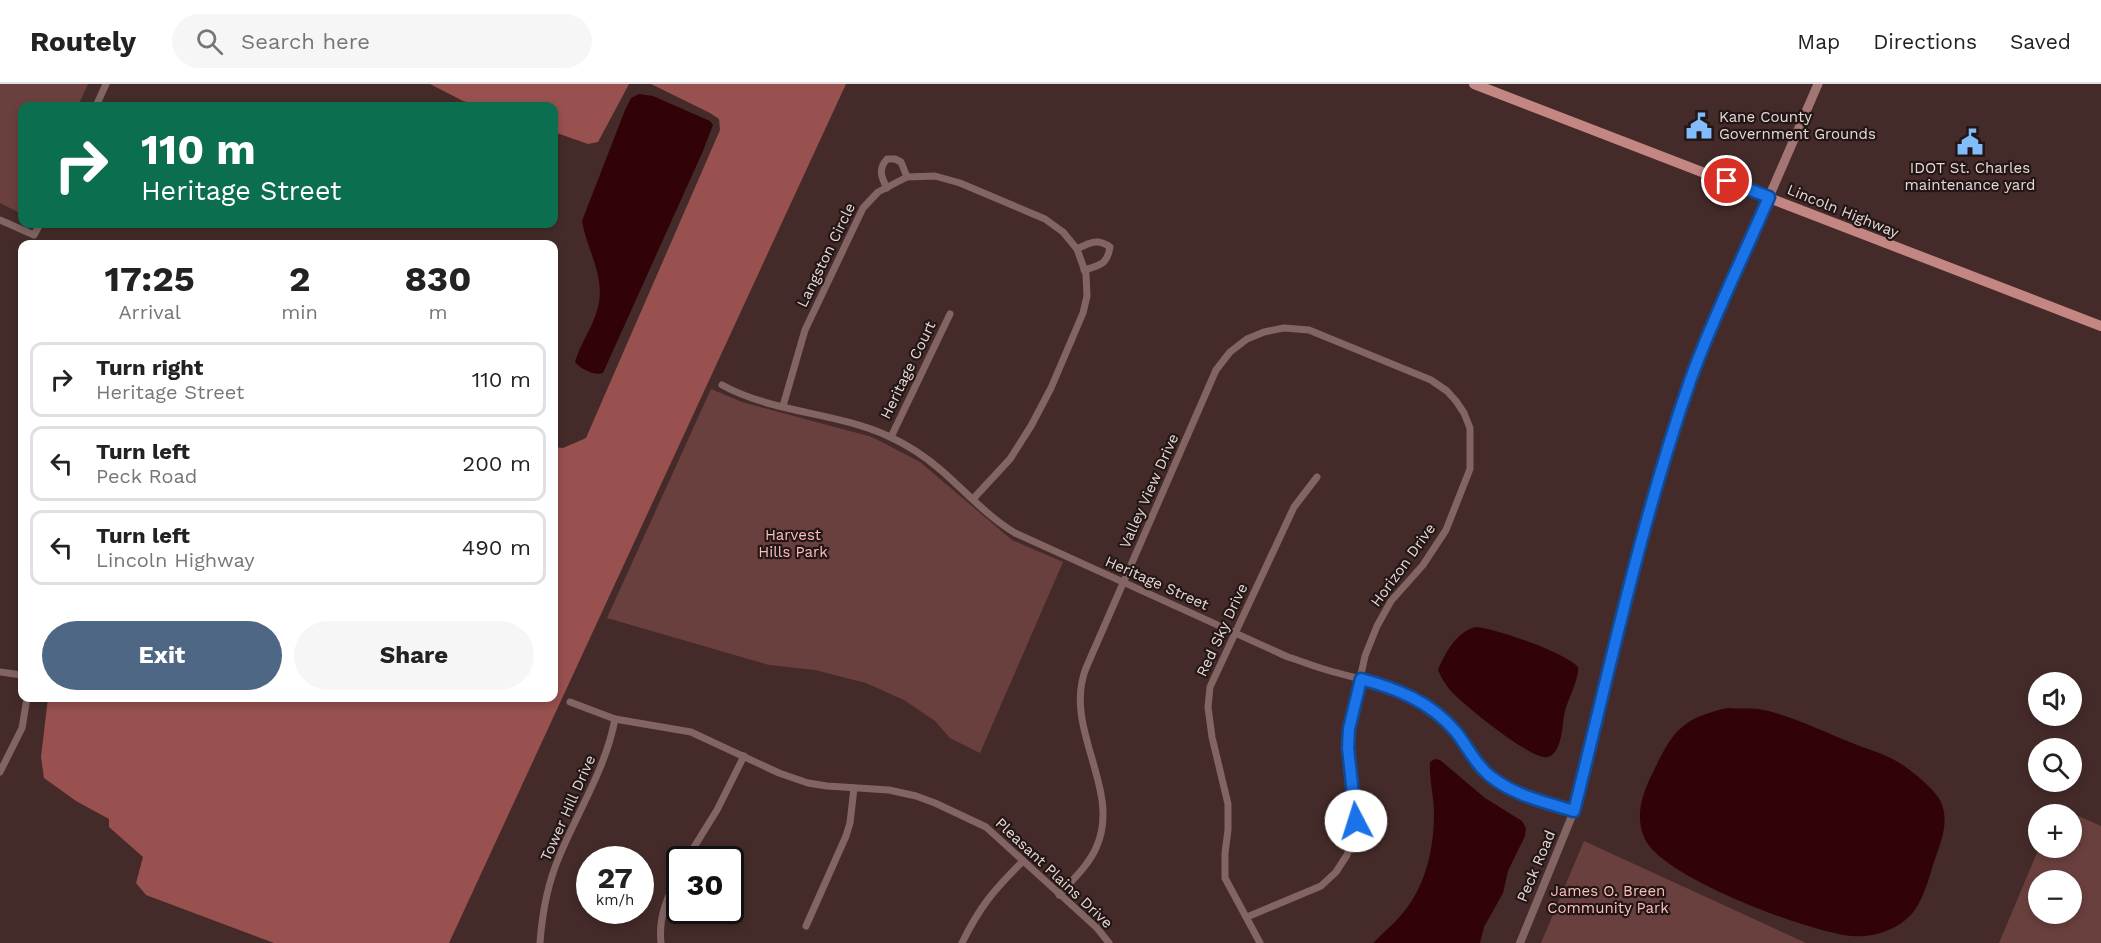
<!DOCTYPE html>
<html lang="en">
<head>
<meta charset="utf-8">
<style>
  body { margin:0; font-family:"Work Sans",sans-serif; background:#f6f6f6; color:#222; height:100vh; display:flex; flex-direction:column; font-size:22px; white-space:nowrap }
  * { box-sizing:border-box; margin:0 }
  p { font-size:20px; color:#767676 }
  .icon { flex:none; width:33px; height:33px; fill:none; stroke:currentColor; stroke-width:2; stroke-linecap:round; stroke-linejoin:round }
  .map { position:relative; flex:1; overflow:hidden }
  .details { position:absolute; left:18px; top:156px; width:540px; height:462px; display:flex; flex-direction:column; background:#fff; border-radius:12px; box-shadow:0 3px 9px #0003 }
  .details>* { flex:none }
  .hud { position:absolute; left:18px; top:18px; width:540px; height:126px; border-radius:12px; box-shadow:0 3px 9px #0003; background:#0b6e4f; color:#fff; overflow:hidden }
  .buttons { position:absolute; left:2028px; top:588px; display:grid; gap:12px }
  .buttons a { display:grid; place-items:center; width:54px; height:54px; border-radius:50%; background:#fff; box-shadow:0 3px 9px #0003; font-size:30px }
  .speed { position:absolute; left:576px; top:762px; display:flex; gap:12px; font-size:30px; font-weight:700; text-align:center }
  .speed>* { display:grid; place-content:center; width:78px; height:78px; border-radius:50%; background:#fff; box-shadow:0 3px 9px #0003; line-height:1 }
  .speed small { font-size:15px; font-weight:400 }
  .speed .limit { border:3px solid #111; border-radius:9px; background:#fff; color:#111 }
  .pin { position:absolute; display:grid; place-items:center; width:51px; height:51px; color:#fff; margin:-26px; border:3px solid #fff; border-radius:50%; box-shadow:0 2px 6px #0007 }
  .me { position:absolute; width:66px; margin:-33px; rotate:355deg; stroke-linejoin:round; filter:drop-shadow(0 0 4px #0008) }
  .turn { display:flex; align-items:center; gap:21px; height:126px; padding:0 24px; font-size:27px }
  .turn .icon { width:78px; height:78px; stroke-width:2.5 }
  .turn b { display:block; font-size:42px; line-height:51px }
  .eta { display:flex; justify-content:space-evenly; align-items:center; height:102px; text-align:center }
  .eta b { font-size:36px; font-weight:700; line-height:42px }
  .primary-button { display:flex; gap:12px; margin-top:auto; padding:12px 24px }
  .primary-button a { flex:1; height:69px; border-radius:36px; background:#4e6784; color:#fff; font-size:24px; font-weight:700; line-height:69px; text-align:center }
  .primary-button a+a { background:#f6f6f6; color:#222 }
  ul { padding:0; list-style:none }
  li { display:flex; align-items:center; gap:18px; height:75px; margin:0 12px 9px; padding:0 12px; border:3px solid #e0e0e0; border-radius:12px }
  li div { flex:1 }
  li b { display:block; font-size:22px }
  li em { font-style:normal }
  header { display:flex; align-items:center; gap:36px; box-sizing:border-box; height:84px; padding:0 30px; background:#fff; border-bottom:2px solid #e0e0e0 }
  header strong { font-size:28px }
  nav { display:flex; gap:33px; margin-inline-start:auto; font-size:21px }
  .search { width:420px; height:54px; background:#f6f6f6; display:flex; align-items:center; gap:15px; box-sizing:border-box; padding:0 21px; border-radius:33px; color:#767676; font-size:22px }
  .map>svg:first-child { display:block }
  .green { fill:#6a403e; fill-rule:evenodd }
  .forest { fill:#98514e }
  .water { fill:#320306 }
  .lines { fill:none; stroke-linecap:round; stroke-linejoin:round }
  .minor { stroke:#826563; stroke-width:7 }
  .tertiary { stroke:#826563; stroke-width:8 }
  .secondary { stroke:#a37673; stroke-width:9 }
  .primary { stroke:#c48682; stroke-width:10 }
  .route-casing { stroke:#114b97; stroke-width:15 }
  .route { stroke:#1a73e8; stroke-width:10 }
  .labels { text-anchor:middle; stroke-width:4.5; stroke-linejoin:round; paint-order:stroke }
  .poi-label { font-size:15px; fill:#e7d7d5; stroke:#221716; text-anchor:start }
  .street-label { font-size:15px; fill:#e7d7d5; stroke:#221716 }
  .park-label { font-size:15px; fill:#ffbfba; stroke:#221716 }
</style>
</head>
<body>
<header>
<strong>Routely</strong>
<div class="search"><svg class="icon" aria-label="search" viewBox="0 0 24 24"><circle cx="10" cy="10" r="6"/><path d="M15 15l6 6"/></svg>Search here</div>
<nav><a>Map</a><a>Directions</a><a>Saved</a></nav>
</header>
<div class="map">
<svg width="2101" height="859" viewBox="0 0 2101 859">
  <rect width="100%" height="100%" fill="#442b29"/>
  <!-- green -->
  <g class="green">
    <path d="M0 0H88L78 22H22V130L0 119Z"/>
    <path d="M711 305 742 318 872 353 920 378 1012 456 1063 478 980 669 950 654 935 637 904 616 866 599 815 586 769 581 607 534Z"/>
    <path d="M2056 722 2101 742V859H1999L2039 764H2072V730H2052ZM2072 796V830H2038V796Z"/>
    <path d="M1584 757 1806 859H1541Z"/>
  </g>
  <!-- forest -->
  <g class="forest">
    <path d="M430 0H629L598 58 588 60 554 48V22H481L463 17Z"/>
    <path d="M651 0H846L449 859H274L146 811 136 799 143 773 109 743V735L76 717 44 694 41 673 48 614H554V363L563 364 586 354 720 46 719 35 710 29Z"/>
  </g>
  <!-- water -->
  <g class="water">
    <path d="M639 10 653 12 710 37 713 41 703 67 603 289C595 292 580 285 575 278 581 257 596 239 599 218 604 190 586 163 582 137L625 26 631 14Z"/>
    <path d="M1476 543C1497 545 1564 568 1578 583 1580 592 1568 616 1565 627 1562 639 1563 662 1552 671 1550 672 1547 674 1544 673 1527 672 1462 620 1450 606 1445 600 1441 593 1438 586 1445 569 1457 547 1476 543Z"/>
    <path d="M1727 624C1738 625 1749 624 1759 625 1791 631 1822 647 1852 659 1867 665 1885 670 1898 678 1910 685 1936 706 1941 718 1949 737 1942 756 1935 775 1930 790 1926 807 1918 821 1905 844 1876 854 1852 852 1809 848 1659 793 1644 753 1634 729 1644 706 1655 684 1674 645 1684 634 1727 624Z"/>
    <path d="M1435 675 1440 676 1485 714 1522 737 1526 744 1525 752 1508 787 1503 809 1484 843 1480 859H1373C1386 846 1401 834 1411 818 1428 792 1434 759 1434 729 1434 712 1429 695 1430 678Z"/>
  </g>
  <g class="lines">
    <!-- minor -->
    <g class="minor">
      <path d="M96 22 106 0"/>
      <path d="M887 104C881 93 878 85 887 75H895L901 78 907 93"/>
      <path d="M0 136 34 151 40 140"/>
      <path d="M1077 165C1089 159 1097 154 1110 163 1107 181 1100 181 1084 186"/>
      <path d="M722 301C773 329 836 328 888 352 908 361 926 373 942 387 966 408 988 433 1015 449L1288 573C1301 577 1313 582 1327 586 1360 596 1397 601 1426 621 1448 636 1456 652 1471 672 1496 707 1537 715 1574 727"/>
      <path d="M783 322 805 246 863 124 878 108 907 93 935 92 960 99 1045 135 1063 148 1077 165 1086 190 1087 212 1083 229 1051 304 1031 342 1010 375 973 415"/>
      <path d="M891 353 950 230"/>
      <path d="M0 588 22 591"/>
      <path d="M570 618 615 635 691 648 779 689 808 699 827 702 889 706 916 712 935 719 986 743 1097 844 1109 859"/>
      <path d="M0 688 22 644 27 614"/>
      <path d="M686 776 717 726 744 672"/>
      <path d="M1059 811C1072 796 1088 782 1096 764 1123 706 1062 645 1086 584L1216 286 1230 268 1247 255 1264 248 1284 244 1309 246 1431 296 1447 307 1456 317 1464 329 1470 344V385L1446 446 1423 481 1391 517 1377 542 1365 572 1349 645 1348 664 1356 730 1355 747 1347 771 1336 788 1321 802 1247 833"/>
      <path d="M806 842 846 752 850 739 854 704"/>
      <path d="M540 859C542 830 548 799 559 773 578 727 606 684 615 635"/>
      <path d="M661 859C658 833 668 811 680 788"/>
      <path d="M962 859C980 822 994 806 1023 777"/>
      <path d="M1260 859 1225 794V769L1228 746V720L1212 653 1208 623 1210 603 1294 423 1317 393"/>
    </g>
    <!-- tertiary -->
    <path class="tertiary" d="M1520 859 1574 727 1637 474 1684 318 1711 245 1769 113"/>
    <!-- secondary -->
    <path class="secondary" d="M1769 113 1818 0"/>
    <!-- primary -->
    <path class="primary" d="M1474 0 2101 242"/>
  </g>
  <g class="lines">
    <!-- route casing -->
    <g class="route-casing">
      <path id="route" d="M1356 737 1348 664 1349 645 1361 595C1398 605 1431 618 1456 648 1468 663 1475 680 1490 692 1515 712 1545 718 1574 727 1610 584 1641 437 1690 297 1712 235 1743 174 1769 113L1727 97"/>
    </g>
    <!-- route -->
    <use href="#route" class="route"/>
  </g>
  <!-- icons -->
  <defs>
    <g id="civic-bare" transform="scale(2.07)"><path d="M-.6-6.5H3V-4.5H.6V-3L4-1V1h2V6H-6V1h2V-1L-.6-3ZM-1.2 2.5V6h2.4V2.5Z" fill="#83bcfb" stroke="#221716" stroke-width="2.5" paint-order="stroke"/></g>
  </defs>
  <g fill-rule="evenodd">
    <use href="#civic-bare" x="1699" y="42"/>
    <use href="#civic-bare" x="1970" y="58"/>
  </g>
  <g class="labels">
    <!-- poi labels -->
    <g class="poi-label">
      <text x="1719" y="38">Kane County<tspan x="1719" dy="17">Government Grounds</tspan></text>
      <text x="1970" y="89" text-anchor="middle">IDOT St. Charles<tspan x="1970" dy="17">maintenance yard</tspan></text>
    </g>
    <!-- street labels -->
    <g class="street-label">
      <text transform="translate(1843 127) rotate(22)" y="5">Lincoln Highway</text>
      <text transform="translate(826 171) rotate(-64)" y="5">Langston Circle</text>
      <text transform="translate(908 286) rotate(-64)" y="5">Heritage Court</text>
      <text transform="translate(1149 407) rotate(-66)" y="5">Valley View Drive</text>
      <text transform="translate(1403 481) rotate(-54)" y="5">Horizon Drive</text>
      <text transform="translate(1157 499) rotate(24)" y="5">Heritage Street</text>
      <text transform="translate(1222 546) rotate(-65)" y="5">Red Sky Drive</text>
      <text transform="translate(568 724) rotate(-66)" y="5">Tower Hill Drive</text>
      <text transform="translate(1536 782) rotate(-67)" y="5">Peck Road</text>
      <text transform="translate(1054 789) rotate(43)" y="5">Pleasant Plains Drive</text>
    </g>
    <!-- park labels -->
    <g class="park-label">
      <text x="793" y="456">Harvest<tspan x="793" dy="17">Hills Park</tspan></text>
      <text x="1608" y="812">James O. Breen<tspan x="1608" dy="17">Community Park</tspan></text>
    </g>
  </g>
</svg>
<div class="buttons">
<a><svg class="icon" aria-label="sound" viewBox="0 0 24 24"><path d="M4 9h4l5-4v14l-5-4H4zM17 9q2 3 0 6"/></svg></a>
<a><svg class="icon" aria-label="search" viewBox="0 0 24 24"><circle cx="10" cy="10" r="6"/><path d="M15 15l6 6"/></svg></a>
<a>+</a>
<a>−</a>
</div>
<div class="speed"><div>27<small>km/h</small></div><div class="limit">30</div></div>
<div class="pin" style="left:1727px;top:97px;background:#d93025"><svg class="icon" aria-label="arrive" viewBox="0 0 24 24"><path d="M6 21V4h12l-3 4 3 4H6"/></svg></div>
<svg class="me" style="left:1356px;top:737px" viewBox="-20 -20 40 40"><circle r="19" fill="#fff"/><path d="M0-13L10 11 0 6-10 11z" fill="#1a73e8"/></svg>
<div class="hud">
<div class="turn"><svg class="icon" aria-label="right" viewBox="0 0 24 24"><path d="M7 20v-9h11M14 6l5 5-5 5"/></svg><div><b>110 m</b>Heritage Street</div></div>
</div>
<section class="details">
<div class="eta">
<div><b>17:25</b><p>Arrival</p></div>
<div><b>2</b><p>min</p></div>
<div><b>830</b><p>m</p></div>
</div>
<ul>
<li><svg class="icon" aria-label="right" viewBox="0 0 24 24"><path d="M7 20v-9h11M14 6l5 5-5 5"/></svg><div><b>Turn right</b><p>Heritage Street</p></div><em>110 m</em></li>
<li><svg class="icon" aria-label="left" viewBox="0 0 24 24"><path d="M17 20v-9H6M10 6l-5 5 5 5"/></svg><div><b>Turn left</b><p>Peck Road</p></div><em>200 m</em></li>
<li><svg class="icon" aria-label="left" viewBox="0 0 24 24"><path d="M17 20v-9H6M10 6l-5 5 5 5"/></svg><div><b>Turn left</b><p>Lincoln Highway</p></div><em>490 m</em></li>
</ul>
<div class="primary-button"><a>Exit</a><a>Share</a></div>
</section>
</div>
</body>
</html>
